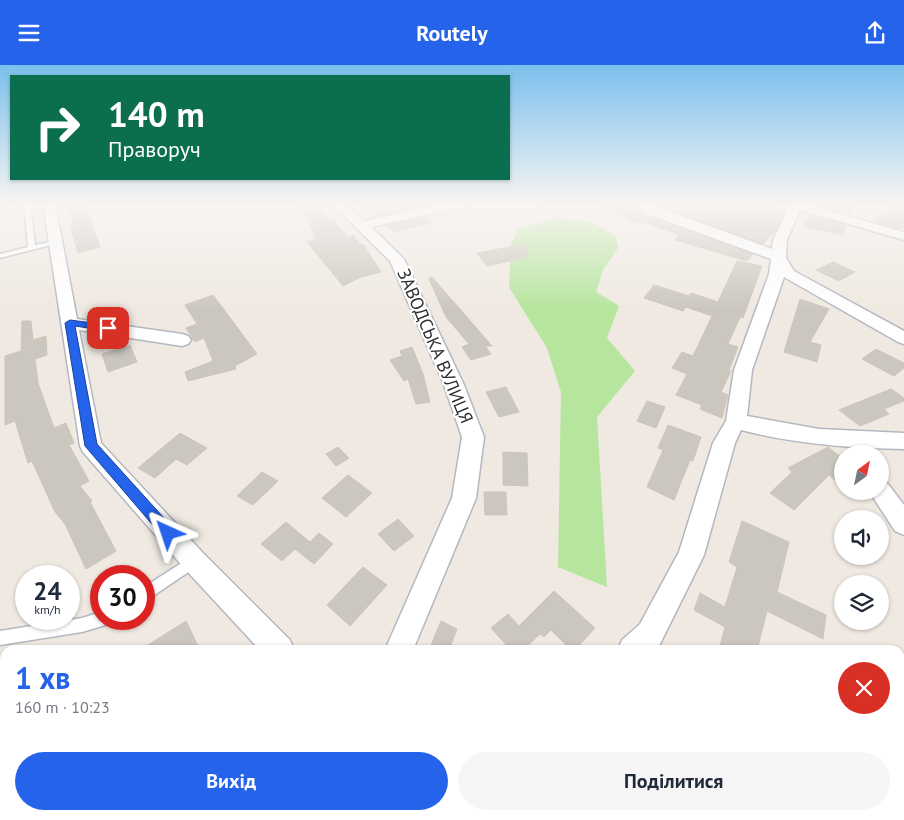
<!DOCTYPE html>
<html lang="uk">
<head>
<meta charset="utf-8">
<style>
  body { margin:0; font-family:"PT Sans",sans-serif; background:#f6f6f7; color:#1f2937; height:100vh; display:flex; flex-direction:column; font-size:19px; white-space:nowrap }
  * { box-sizing:border-box; margin:0 }
  p { font-size:16px; color:#747a83 }
  .icon { flex:none; width:28px; height:28px; fill:none; stroke:currentColor; stroke-width:2; stroke-linecap:round; stroke-linejoin:round }
  .map { position:relative; flex:1; overflow:hidden }
  .panel { position:absolute; left:0px; top:580px; width:905px; height:175px; display:flex; flex-direction:column; background:#fff; border-radius:15px 15px 0 0; box-shadow:0 1px 4px #0004 }
  .panel>* { flex:none }
  .hud { position:absolute; left:10px; top:10px; width:500px; height:105px; border-radius:0px; box-shadow:0 1px 4px #0004; background:#0b6e4f; color:#fff; overflow:hidden }
  .needle { width:32px; rotate:33deg }
  .tools { position:absolute; left:834px; top:380px; display:grid; gap:10px }
  .tools a { display:grid; place-items:center; width:55px; height:55px; border-radius:50%; background:#fff; box-shadow:0 1px 4px #0004; font-size:25px }
  .speed { position:absolute; left:15px; top:500px; display:flex; gap:10px; font-size:25px; font-weight:700; text-align:center }
  .speed>* { display:grid; place-content:center; width:65px; height:65px; border-radius:50%; background:#fff; box-shadow:0 1px 4px #0004; line-height:1 }
  .speed small { font-size:12px; font-weight:400 }
  .speed .limit { border:8px solid #d22; background:#fff; color:#111 }
  .pin { position:absolute; display:grid; place-items:center; width:42px; height:42px; color:#fff; margin:-21px; border-radius:10px; box-shadow:0 2px 8px #0006 }
  .me { position:absolute; width:55px; margin:-28px; rotate:318deg; stroke-linejoin:round; filter:drop-shadow(0 0 4px #0008) }
  .turn { display:flex; align-items:center; gap:18px; height:105px; padding:0 15px; font-size:22px }
  .turn .icon { width:65px; height:65px; stroke-width:2.5 }
  .turn b { display:block; font-size:35px; line-height:42px }
  .round { display:grid; place-items:center; flex:none; width:52px; height:52px; border-radius:26px; background:#f6f6f7 }
  .head { display:flex; align-items:center; justify-content:space-between; height:85px; padding:0 15px }
  h1 { font-size:30px; font-weight:800; line-height:38px; color:#2563eb }
  .cta { display:flex; gap:10px; margin-top:auto; padding:10px 15px }
  .cta a { flex:1; height:58px; border-radius:30px; background:#2563eb; color:#fff; font-size:20px; font-weight:800; line-height:58px; text-align:center }
  .cta a+a { background:#f6f6f7; color:#1f2937 }
  header { display:flex; justify-content:space-between; align-items:center; height:65px; padding:0 15px; background:#2563eb; color:#fff; font-size:22px; font-weight:800 }
  .map>svg:first-child { display:block }
  .green { fill:#b6e59e }
  .building { fill:#cbc7bf; stroke:#cbc5ba }
  .lines { fill:none; stroke-linecap:round; stroke-linejoin:round }
  .service-casing { stroke:#b4b7c1; stroke-width:3 }
  .minor-casing { stroke:#b4b7c1; stroke-width:3 }
  .service { fill:#fff; fill-rule:evenodd }
  .minor { fill:#fff; fill-rule:evenodd }
  .route { fill:#2563eb; stroke:#184099 }
  .labels { text-anchor:middle; stroke-width:4.5; stroke-linejoin:round; paint-order:stroke }
  .street-label { font-size:18px; fill:#2e2e2e; stroke:#fff }
</style>
</head>
<body>
<header><svg class="icon" aria-label="menu" viewBox="0 0 24 24"><path d="M4 6h16M4 12h16M4 18h16"/></svg>Routely<svg class="icon" aria-label="share" viewBox="0 0 24 24"><path d="M12 15V3M7 8l5-5 5 5M5 13v7h14v-7"/></svg></header>
<div class="map">
<svg width="904" height="755" viewBox="0 0 904 755">
  <rect width="100%" height="100%" fill="#efe9e1"/>
  <!-- green -->
  <path class="green" d="M558 153 592 157 616 172 618 183 603 205 596 227 619 241 607 273 635 306 597 352 607 522 558 502 561 327 547 283 509 222 511 178 519 164Z"/>
  <!-- building -->
  <g class="building">
    <path d="M67 139H85L100 182 78 188 71 163H74Z"/>
    <path d="M319 139 328 155 332 154 348 172 353 170 361 180 363 179 381 207 361 212 343 221 307 177 316 174 303 141Z"/>
    <path d="M365 139H418L420 142 378 151Z"/>
    <path d="M604 139H632L646 151 753 189 747 196 675 175 679 170 640 156 632 158Z"/>
    <path d="M654 139H756L785 146 775 166 763 179Z"/>
    <path d="M818 139H838L853 143 850 150Z"/>
    <path d="M899 139H904V160L902 164 874 156Z"/>
    <path d="M810 150 846 160 842 170 803 161Z"/>
    <path d="M429 152 434 157 394 167 387 160Z"/>
    <path d="M526 179 528 192 487 201 477 188Z"/>
    <path d="M737 196 762 201 743 253 740 252 728 279 738 282 729 305 731 306 721 327 728 330 722 353 700 344 702 340 676 330 687 309 672 303 682 287 693 291 712 251 686 242 683 246 644 233 654 220 689 231 691 228 718 237Z"/>
    <path d="M833 197 855 207 839 216 816 205Z"/>
    <path d="M432 212 492 281H485L491 289 471 295 462 282 469 279 446 252 429 214Z"/>
    <path d="M213 230 257 289 235 301 236 304 188 316 185 307 213 296 204 273 195 277 186 263 197 259 185 240Z"/>
    <path d="M800 234 829 244 810 277 821 280 817 297 784 287Z"/>
    <path d="M22 256H31L33 275 46 271 47 290 35 294 38 318 54 363 66 358 74 378 69 380 89 416 80 421 92 436 90 437 116 486 86 504 65 459 55 447 32 396 28 398 15 356 5 360V291L21 286Z"/>
    <path d="M130 280 137 297 108 307 102 289Z"/>
    <path d="M412 282 423 309 430 337 416 339 408 314 404 316 390 295 402 291 400 286Z"/>
    <path d="M876 284 904 298V303L894 311 862 294Z"/>
    <path d="M506 322 519 347 499 352 486 327Z"/>
    <path d="M891 324 904 333V336L884 344 889 349 860 361 839 345Z"/>
    <path d="M647 336 665 342 656 363 637 356Z"/>
    <path d="M668 360 701 372 693 396 690 395 674 435 647 422 663 385 658 383Z"/>
    <path d="M180 368 207 383 187 400 176 394 155 413 138 403Z"/>
    <path d="M338 382 349 393 336 401 326 389Z"/>
    <path d="M828 382 842 393V421L829 410 794 445 770 428 792 407 788 403Z"/>
    <path d="M503 387 527 388 528 421 503 420Z"/>
    <path d="M262 407 278 416 253 440 237 431Z"/>
    <path d="M348 410 372 428 346 452 322 433Z"/>
    <path d="M484 427H506L507 450H485Z"/>
    <path d="M398 454 414 471 394 486 378 469Z"/>
    <path d="M742 456 789 477 777 527 826 550 823 574 767 546 757 585H719L725 562 694 545 700 528 725 542 737 502 729 497Z"/>
    <path d="M286 457 310 477 319 468 333 479 314 499 295 484 282 496 261 479Z"/>
    <path d="M363 502 387 520 350 561 327 540Z"/>
    <path d="M554 526 595 563 575 585H571L551 565 544 572 540 569 523 585H511L491 563 508 549 519 561Z"/>
    <path d="M186 556 200 585H140Z"/>
    <path d="M441 556 457 564 449 585H429Z"/>
  </g>
  <g class="lines">
    <!-- service casing -->
    <g class="service-casing">
      <g id="service">
        <path d="M0 139H8L0 142Z"/>
        <path d="M24 139H30L35 180 55 176 59 178 0 193V189L28 182Z"/>
        <path d="M194 490 199 492 201 496 199 500 144 537V522Z"/>
        <path d="M101 547V554H111L109 559 82 567 0 580V566L82 553Z"/>
      </g>
    </g>
    <!-- minor casing -->
    <g class="minor-casing">
      <g id="minor">
        <path d="M43 139H55L77 254 182 269 188 271 191 275 188 279 182 281 79 265 101 378 203 488 290 575 294 585H260L185 504 83 387 80 381Z"/>
        <path d="M332 139H345L364 156 443 139H539C530 149 482 145 469 142L467 139 461 143 371 162 404 194 464 320 484 372 476 433 413 585H385L452 433 462 372 444 320 390 196Z"/>
        <path d="M634 139H649L772 184 773 175 790 139H806L904 167V175L800 145 787 175 786 193 794 206 904 266V279L898 277 784 212 752 305 747 351 819 364 904 368V384C849 383 795 379 741 365L735 378 704 490 660 579 653 585H618L622 575 640 559 679 487 713 378 726 356 734 305 769 209 771 194 647 149Z"/>
        <path d="M880 416 888 419 904 440V470L895 466 869 426H880Z"/>
        <path d="M388 750H423L425 755H390Z"/>
        <path d="M464 750H499L497 755H462Z"/>
        <path d="M644 750H686L688 755H646Z"/>
      </g>
    </g>
    <!-- service -->
    <use href="#service" class="service"/>
    <!-- minor -->
    <use href="#minor" class="minor"/>
  </g>
  <!-- sky -->
  <linearGradient id="sky" x2="0" y2="1"><stop stop-color="#7abfeb"/><stop offset="0.57" stop-color="#f8f5f2"/><stop offset="1" stop-color="#f8f5f2" stop-opacity="0"/></linearGradient>
  <rect width="904" height="245" fill="url(#sky)"/>
  <!-- route -->
  <path class="route" d="M70 255 108 260 113 263 108 266 75 261 97 379 173 463 175 468 173 472 168 473 163 472 85 381 65 258Z"/>
  <g class="labels">
    <!-- street labels -->
    <g class="street-label">
      <text transform="translate(435 281) rotate(67)" y="6">ЗАВОДСЬКА ВУЛИЦЯ</text>
    </g>
  </g>
</svg>
<div class="tools">
<a><svg class="needle" viewBox="-14 -14 28 28"><path d="M0-13l5 13h-10z" fill="#e53935"/><path d="M0 13l5-13h-10z" fill="#747a83"/></svg></a>
<a><svg class="icon" aria-label="sound" viewBox="0 0 24 24"><path d="M4 9h4l5-4v14l-5-4H4zM17 9q2 3 0 6"/></svg></a>
<a><svg class="icon" aria-label="layers" viewBox="0 0 24 24"><path d="M12 4l9 5-9 5-9-5zM3 14l9 5 9-5"/></svg></a>
</div>
<div class="speed"><div>24<small>km/h</small></div><div class="limit">30</div></div>
<div class="pin" style="left:108px;top:263px;background:#d93025"><svg class="icon" aria-label="arrive" viewBox="0 0 24 24"><path d="M6 21V4h12l-3 4 3 4H6"/></svg></div>
<svg class="me" style="left:168px;top:468px" viewBox="-20 -20 40 40"><path d="M0-17L14 15 0 8-14 15z" fill="#2563eb" stroke="#fff" stroke-width="4"/></svg>
<div class="hud">
<div class="turn"><svg class="icon" aria-label="right" viewBox="0 0 24 24"><path d="M7 20v-9h11M14 6l5 5-5 5"/></svg><div><b>140 m</b>Праворуч</div></div>
</div>
<section class="panel">
<div class="head"><div><h1>1 хв</h1><p>160 m · 10:23</p></div><a class="round" style="background:#d93025;color:#fff"><svg class="icon" aria-label="close" viewBox="0 0 24 24"><path d="M6 6l12 12M18 6L6 18"/></svg></a></div>
<div class="cta"><a>Вихід</a><a>Поділитися</a></div>
</section>
</div>
</body>
</html>
